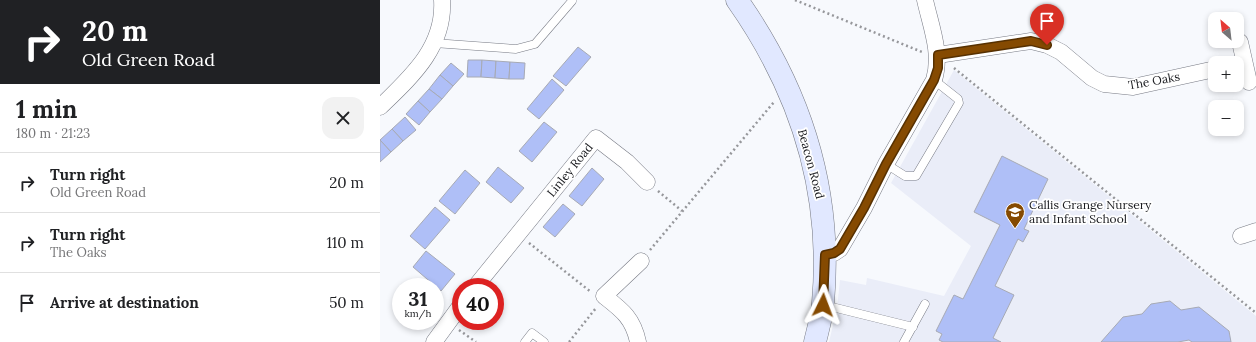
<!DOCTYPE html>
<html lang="en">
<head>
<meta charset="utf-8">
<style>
  body { margin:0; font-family:Lora,serif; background:#f2f2f2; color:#202124; height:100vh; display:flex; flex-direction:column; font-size:15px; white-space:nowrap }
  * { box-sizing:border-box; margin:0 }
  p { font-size:13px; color:#757577 }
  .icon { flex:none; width:22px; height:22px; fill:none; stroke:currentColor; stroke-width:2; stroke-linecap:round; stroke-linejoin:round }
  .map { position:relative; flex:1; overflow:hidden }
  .details { display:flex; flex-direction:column; background:#fff; width:380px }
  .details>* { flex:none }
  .top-card { background:#202124; color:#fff; overflow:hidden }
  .needle { width:26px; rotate:332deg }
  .controls { position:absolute; left:828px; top:12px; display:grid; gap:8px }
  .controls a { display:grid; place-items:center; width:36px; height:36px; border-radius:8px; background:#fff; box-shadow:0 2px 6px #0003; font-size:20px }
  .speed { position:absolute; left:12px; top:278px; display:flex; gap:8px; font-size:20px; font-weight:700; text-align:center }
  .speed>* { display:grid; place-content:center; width:52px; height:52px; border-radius:50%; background:#fff; box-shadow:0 2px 6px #0003; line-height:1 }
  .speed small { font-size:10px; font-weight:400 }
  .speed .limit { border:6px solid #d22; background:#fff; color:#111 }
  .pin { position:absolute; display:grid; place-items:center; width:34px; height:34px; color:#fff; margin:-41px -17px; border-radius:50% 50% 50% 0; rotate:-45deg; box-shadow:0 0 4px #0007 }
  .pin .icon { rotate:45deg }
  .me { position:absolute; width:44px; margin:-22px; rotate:3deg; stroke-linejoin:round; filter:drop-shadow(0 0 3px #0008) }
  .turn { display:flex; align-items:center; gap:14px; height:84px; padding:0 16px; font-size:18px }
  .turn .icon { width:52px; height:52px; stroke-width:2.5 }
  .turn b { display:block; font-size:28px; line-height:34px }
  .round { display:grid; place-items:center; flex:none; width:42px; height:42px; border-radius:12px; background:#f2f2f2 }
  .head { display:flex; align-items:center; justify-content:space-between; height:68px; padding:0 16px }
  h1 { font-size:24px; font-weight:800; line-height:30px }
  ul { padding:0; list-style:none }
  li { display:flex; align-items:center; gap:12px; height:60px; padding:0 16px; border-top:1px solid #e0e0e0 }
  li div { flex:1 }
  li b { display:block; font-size:15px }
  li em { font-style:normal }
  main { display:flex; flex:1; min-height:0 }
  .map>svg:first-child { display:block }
  .built { fill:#eaedf8 }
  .building { fill:#afbff7; stroke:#a7aab4 }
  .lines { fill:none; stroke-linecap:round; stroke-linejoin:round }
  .lane-casing { stroke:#777a84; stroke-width:9 }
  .street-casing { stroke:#777a84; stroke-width:17 }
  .secondary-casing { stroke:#777a84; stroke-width:23 }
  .path { stroke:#96979b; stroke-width:2.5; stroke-dasharray:2 3; stroke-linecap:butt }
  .lane { stroke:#fff; stroke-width:8 }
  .street { stroke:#fff; stroke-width:16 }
  .secondary { stroke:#e1e8ff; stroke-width:22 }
  .route-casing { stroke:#563001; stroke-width:10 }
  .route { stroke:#854a01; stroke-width:7 }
  .labels { text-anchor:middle; stroke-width:3.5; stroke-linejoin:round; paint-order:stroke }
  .street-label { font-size:12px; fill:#191a1e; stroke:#fff }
  .poi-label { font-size:12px; fill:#191a1e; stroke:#fff; text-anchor:start }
</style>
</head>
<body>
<main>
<section class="details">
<div class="top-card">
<div class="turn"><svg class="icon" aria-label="right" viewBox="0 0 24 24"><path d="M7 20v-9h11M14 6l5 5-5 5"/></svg><div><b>20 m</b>Old Green Road</div></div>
</div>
<div class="head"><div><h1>1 min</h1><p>180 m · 21:23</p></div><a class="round"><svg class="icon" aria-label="close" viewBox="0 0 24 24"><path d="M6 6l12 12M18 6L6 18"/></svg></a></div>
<ul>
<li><svg class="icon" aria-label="right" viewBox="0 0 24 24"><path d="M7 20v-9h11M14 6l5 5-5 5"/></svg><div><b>Turn right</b><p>Old Green Road</p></div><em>20 m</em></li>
<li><svg class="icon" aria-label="right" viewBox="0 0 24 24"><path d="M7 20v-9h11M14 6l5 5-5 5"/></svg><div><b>Turn right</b><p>The Oaks</p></div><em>110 m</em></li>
<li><svg class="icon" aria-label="arrive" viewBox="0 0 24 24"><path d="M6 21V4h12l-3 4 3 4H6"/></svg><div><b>Arrive at destination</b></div><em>50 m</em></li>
</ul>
</section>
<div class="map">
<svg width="876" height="342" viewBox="0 0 876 342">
  <rect width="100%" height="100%" fill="#f7f9fd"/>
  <!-- built -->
  <path class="built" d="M574 70 876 316V342H449L457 308 460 280 486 285 487 278 564 296 591 246 511 183Z"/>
  <!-- building -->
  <g class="building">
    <path d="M198 47 211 57 186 86 173 76Z"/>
    <path d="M88 60H102L101 77H87Z"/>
    <path d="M102 60 116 61 115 78 101 77Z"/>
    <path d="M116 61 130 62 129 79 115 78Z"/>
    <path d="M130 62 145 63 144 79H129Z"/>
    <path d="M71 63 84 74 73 86 60 75Z"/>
    <path d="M60 75 73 86 62 99 49 89Z"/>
    <path d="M172 79 184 90 159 119 147 109Z"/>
    <path d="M49 89 62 99 50 112 38 101Z"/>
    <path d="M38 101 50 112 39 125 26 114Z"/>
    <path d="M25 117 36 130 23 141 12 129Z"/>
    <path d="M164 122 177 132 152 162 139 151Z"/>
    <path d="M12 129 23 141 11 152 0 140Z"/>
    <path d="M0 140 11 152 0 162Z"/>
    <path d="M622 156 668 179 644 229 649 231 643 242 638 239 615 286 634 295 613 338 621 342H563L559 340 562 334 556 331 574 295 583 299 620 225 594 212Z"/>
    <path d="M118 167 144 188 131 203 106 182Z"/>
    <path d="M212 168 224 179 202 206 189 196Z"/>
    <path d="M85 170 100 183 75 214 59 201Z"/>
    <path d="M183 204 195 214 175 237 163 227Z"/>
    <path d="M55 207 70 220 45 249 30 236Z"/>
    <path d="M46 251 75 274 61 291 33 267Z"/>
    <path d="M790 301 801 310 819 307 849 331 851 342H812L809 340 798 342H721L743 317 762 314 771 304Z"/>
  </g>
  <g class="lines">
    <!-- lane casing -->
    <g class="lane-casing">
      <g id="lane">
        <path d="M54 43 136 49 155 44 192 1"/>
        <path d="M506 164 525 176H536L579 103 578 99 554 80"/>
        <path d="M444 305 533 327"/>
        <path d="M145 342 152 333 164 342"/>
        <path d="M524 342 545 304"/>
      </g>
    </g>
    <!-- street casing -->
    <g class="street-casing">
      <g id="street">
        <path d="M860 42 869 82"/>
        <path d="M558 55 651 41 667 45 681 52 712 78 724 84 753 87 835 69"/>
        <path d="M0 107C31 77 65 47 62 0"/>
        <path d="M861 236 876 231"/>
        <path d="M445 255 454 253 460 249 484 208 506 164 554 80C562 53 551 27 545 0"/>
        <path d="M95 287 216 138 247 162 267 182"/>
        <path d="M54 342 81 305"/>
        <path d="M258 342C253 318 242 310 224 296L261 261"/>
      </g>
    </g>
    <!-- secondary casing -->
    <g class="secondary-casing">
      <path id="secondary" d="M357 0C421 91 453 192 443 303 442 316 438 329 435 342"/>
    </g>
    <!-- path -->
    <g class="path">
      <path d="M415 0 542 52"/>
      <path d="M574 68 876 313"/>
      <path d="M278 191 302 211"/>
      <path d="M149 243 211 292"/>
      <path d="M270 250 394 102"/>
      <path d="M79 330 96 342"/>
      <path d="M189 342 216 308"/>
    </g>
    <!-- lane -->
    <use href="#lane" class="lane"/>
    <!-- street -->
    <use href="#street" class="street"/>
    <!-- secondary -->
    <use href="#secondary" class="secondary"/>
  </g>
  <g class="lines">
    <!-- route casing -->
    <g class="route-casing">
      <path id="route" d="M443 305 445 255 454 253 460 249 484 208 506 164 554 80 558 68V55L651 41 667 45"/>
    </g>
    <!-- route -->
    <use href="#route" class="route"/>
  </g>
  <!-- icons -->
  <defs>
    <g id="school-pin" transform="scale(1)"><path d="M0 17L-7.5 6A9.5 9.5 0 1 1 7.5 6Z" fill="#854a01" stroke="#fff"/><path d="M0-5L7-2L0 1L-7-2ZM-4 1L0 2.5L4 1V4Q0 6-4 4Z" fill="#fff"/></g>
  </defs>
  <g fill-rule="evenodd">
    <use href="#school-pin" x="635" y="212"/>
  </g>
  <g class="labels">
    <!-- street labels -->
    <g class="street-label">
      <text transform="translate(774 81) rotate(-10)" y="4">The Oaks</text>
      <text transform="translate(431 164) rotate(75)" y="4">Beacon Road</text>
      <text transform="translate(190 170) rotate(-51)" y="4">Linley Road</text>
    </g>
    <!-- poi labels -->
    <g class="poi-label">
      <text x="649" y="209">Callis Grange Nursery<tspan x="649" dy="14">and Infant School</tspan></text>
    </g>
  </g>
</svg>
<div class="controls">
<a><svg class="needle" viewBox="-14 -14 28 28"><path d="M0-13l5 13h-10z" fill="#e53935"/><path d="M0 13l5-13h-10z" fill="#757577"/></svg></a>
<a>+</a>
<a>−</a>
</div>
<div class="speed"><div>31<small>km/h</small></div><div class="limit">40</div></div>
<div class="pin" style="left:667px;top:45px;background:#d93025"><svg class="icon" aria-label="arrive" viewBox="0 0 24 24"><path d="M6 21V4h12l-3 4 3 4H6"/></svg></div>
<svg class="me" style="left:443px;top:305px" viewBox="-20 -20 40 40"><path d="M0-17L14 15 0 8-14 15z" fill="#854a01" stroke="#fff" stroke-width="4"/></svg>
</div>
</main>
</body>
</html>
